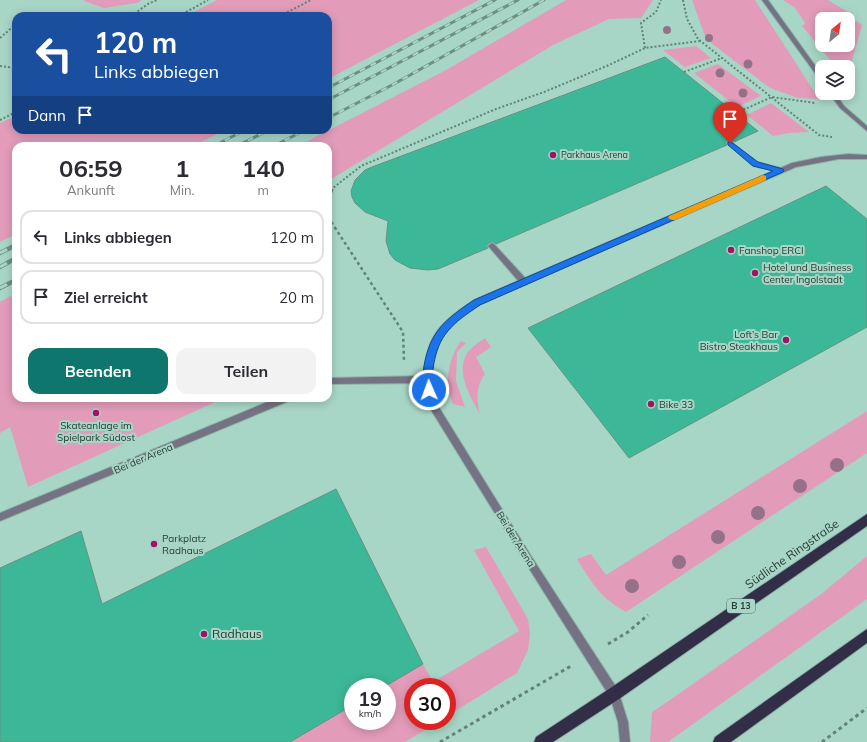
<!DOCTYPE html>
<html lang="de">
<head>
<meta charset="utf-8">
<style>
  body { margin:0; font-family:Mulish,sans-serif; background:#f2f2f3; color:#2b2b33; height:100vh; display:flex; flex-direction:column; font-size:15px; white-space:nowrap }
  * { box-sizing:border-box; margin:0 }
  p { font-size:13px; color:#7c7c81 }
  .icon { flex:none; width:22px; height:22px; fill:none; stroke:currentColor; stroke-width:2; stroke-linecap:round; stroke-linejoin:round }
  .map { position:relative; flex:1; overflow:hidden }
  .details { position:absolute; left:12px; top:142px; width:320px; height:260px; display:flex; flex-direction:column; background:#fff; border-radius:12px; box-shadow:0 2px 10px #0003 }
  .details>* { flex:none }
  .top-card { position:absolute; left:12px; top:12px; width:320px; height:122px; border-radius:12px; box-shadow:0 2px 10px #0003; background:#1a4fa0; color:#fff; overflow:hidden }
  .needle { width:26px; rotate:29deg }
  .fabs { position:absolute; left:815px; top:12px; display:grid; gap:8px }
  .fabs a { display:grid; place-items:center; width:40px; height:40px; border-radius:8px; background:#fff; box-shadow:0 2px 10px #0003; font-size:20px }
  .speed { position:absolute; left:344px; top:678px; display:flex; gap:8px; font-size:20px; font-weight:700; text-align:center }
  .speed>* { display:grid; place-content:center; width:52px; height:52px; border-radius:50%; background:#fff; box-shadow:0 2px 10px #0003; line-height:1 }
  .speed small { font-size:10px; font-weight:400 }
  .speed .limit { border:6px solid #d22; background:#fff; color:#111 }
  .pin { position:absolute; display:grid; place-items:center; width:34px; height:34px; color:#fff; margin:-41px -17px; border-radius:50% 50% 50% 0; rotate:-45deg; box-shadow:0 0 4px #0007 }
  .pin .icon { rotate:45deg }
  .me { position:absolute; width:44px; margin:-22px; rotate:358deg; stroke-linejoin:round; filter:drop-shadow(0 0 3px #0008) }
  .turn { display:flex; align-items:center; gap:14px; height:84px; padding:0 16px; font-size:18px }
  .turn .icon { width:52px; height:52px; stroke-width:2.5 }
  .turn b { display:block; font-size:28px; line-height:34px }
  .then { display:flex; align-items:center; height:38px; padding:0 16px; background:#0003; gap:8px; font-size:15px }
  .eta { display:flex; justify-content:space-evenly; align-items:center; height:68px; text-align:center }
  .eta b { font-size:24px; font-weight:700; line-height:28px }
  .button { display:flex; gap:8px; margin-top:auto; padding:8px 16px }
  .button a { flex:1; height:46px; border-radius:12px; background:#0f766e; color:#fff; font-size:16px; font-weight:700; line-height:46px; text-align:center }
  .button a+a { background:#f2f2f3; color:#2b2b33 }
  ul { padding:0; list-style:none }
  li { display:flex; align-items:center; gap:12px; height:54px; margin:0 8px 6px; padding:0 8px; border:2px solid #e1e1e2; border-radius:12px }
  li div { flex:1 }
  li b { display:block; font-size:15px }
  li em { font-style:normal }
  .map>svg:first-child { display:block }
  .green { fill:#e29cba; fill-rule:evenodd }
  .building { fill:#3cb797; stroke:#669283 }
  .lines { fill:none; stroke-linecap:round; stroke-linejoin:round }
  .service-casing { stroke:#8cb4a6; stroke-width:2 }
  .minor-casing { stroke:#8cb4a6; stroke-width:2 }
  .primary-casing { stroke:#8cb4a6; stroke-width:2 }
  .path-far2 { stroke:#638278; stroke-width:2; stroke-dasharray:2 2; stroke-linecap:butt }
  .path-far1 { stroke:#638278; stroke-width:2.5; stroke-dasharray:3 3; stroke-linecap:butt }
  .path { stroke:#638278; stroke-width:3; stroke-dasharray:3.5 3.5; stroke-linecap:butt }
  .service { fill:#757383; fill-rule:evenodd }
  .minor { fill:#757383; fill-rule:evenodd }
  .primary { fill:#332e48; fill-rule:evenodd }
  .rail-far1-casing { stroke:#6e8f84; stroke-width:3 }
  .rail-casing { stroke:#6e8f84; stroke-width:4.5 }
  .rail-far1 { stroke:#a8d6c6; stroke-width:2; stroke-dasharray:6; stroke-linecap:butt }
  .rail { stroke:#a8d6c6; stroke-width:3; stroke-dasharray:8; stroke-linecap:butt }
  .tree { fill:#957189 }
  .route { fill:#1a73e8; stroke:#114b97 }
  .slow { fill:#f59e0b }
  .poi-dot { fill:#9e1564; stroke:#a8d6c6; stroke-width:1.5 }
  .labels { text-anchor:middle; stroke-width:4; stroke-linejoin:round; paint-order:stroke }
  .far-poi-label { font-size:9px; fill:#283a34; stroke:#a8d6c6; text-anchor:start }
  .shield { fill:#a8d6c6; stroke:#4e6960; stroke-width:1 }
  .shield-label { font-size:9px; font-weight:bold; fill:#283a34 }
  .poi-label { font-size:10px; fill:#283a34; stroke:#a8d6c6; text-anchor:start }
  .street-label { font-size:10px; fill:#283a34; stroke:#a8d6c6 }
  .near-street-label { font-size:12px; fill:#283a34; stroke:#a8d6c6 }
  .near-poi-label { font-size:12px; fill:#283a34; stroke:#a8d6c6; text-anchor:start }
</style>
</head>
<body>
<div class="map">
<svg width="867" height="742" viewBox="0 0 867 742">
  <rect width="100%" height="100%" fill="#a8d6c6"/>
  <!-- green -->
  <g class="green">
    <path d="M84 0H142L137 3 104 8 84 1Z"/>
    <path d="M217 0H479L328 79V16H186Z"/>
    <path d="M566 0H653L641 18 609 19 553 45 328 181V146H298L446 70Z"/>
    <path d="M692 0H755L819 99 798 98 770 88 706 39Z"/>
    <path d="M783 0H828L848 12V15L862 25 848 75V67H836L802 26 805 23 795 8ZM822 19H848V45H822Z"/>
    <path d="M696 46 711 58 685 67 663 50Z"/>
    <path d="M718 64 761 96 737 107 694 73Z"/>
    <path d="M771 103 809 132 789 133 773 136 747 115Z"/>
    <path d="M16 116V130H226L193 146H16V234L0 242V123Z"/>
    <path d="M16 293V398H224L28 487 10 427 0 433V302Z"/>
    <path d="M485 338 491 347 476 357 485 374C476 386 476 399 480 414 471 398 456 374 466 355 470 348 478 343 485 338Z"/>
    <path d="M461 341 466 343 457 352 456 381 465 407 453 404C444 383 448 359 461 341Z"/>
    <path d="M867 411V453L626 612C601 599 592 583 577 559L591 554 606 575Z"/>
    <path d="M486 547 528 619 530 634 528 650 517 673 447 716V687H413V721H440L405 742H290L353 705V721H387V687H384L423 664 433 682 519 631 474 550Z"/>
    <path d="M867 556V599L668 742H650L652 712 654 711 820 595Z"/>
  </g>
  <!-- building -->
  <g class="building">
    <path d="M665 57 758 131 734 142 729 140 726 143 727 145 496 244 491 242 487 245 488 248 438 269 428 270 410 268 395 260 390 254 386 241 388 221 365 212 355 203 352 197 351 191 355 180 365 170 372 167Z"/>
    <path d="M826 186 867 219V327L629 458 528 328Z"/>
    <path d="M336 489 423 664 384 687H353V705L290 742H0V568L81 531 102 604Z"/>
  </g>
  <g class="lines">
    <!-- service casing -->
    <g class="service-casing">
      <g id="service">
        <path d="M762 0H768L822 75V81L820 80Z"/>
        <path d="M829 93H835L844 106 867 126V131L840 108Z"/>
        <path d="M730 141 757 162 781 168 784 170 781 172 753 166 728 144 727 143Z"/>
        <path d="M492 243 494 244 527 280 528 282 527 284H521L490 248 488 246Z"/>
      </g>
    </g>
    <!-- minor casing -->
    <g class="minor-casing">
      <g id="minor">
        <path d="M848 154 867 155V159H839L796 167 480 304 458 319 440 339 434 358 431 379 435 401 531 556 618 690 628 722 630 742H620L618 722 610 697 525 562 428 405 424 383 328 384V378L423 376C425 363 427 347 434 336 443 320 460 310 474 300L792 163 821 157Z"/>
        <path d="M277 398H290L289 401 0 521V513Z"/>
      </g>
    </g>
    <!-- primary casing -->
    <g class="primary-casing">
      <g id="primary">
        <path d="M867 514V526L619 699 553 742H534L536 737 609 689Z"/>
        <path d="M867 629V643L731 742H713L715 737Z"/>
      </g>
    </g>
    <!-- path-far2 -->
    <g class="path-far2">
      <path d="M683 0 687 19 698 39 819 135 832 137"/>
      <path d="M131 16 148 4 157 0"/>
      <path d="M179 16 208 0"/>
      <path d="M280 16 311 0"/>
      <path d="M0 38 16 24"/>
      <path d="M645 48 641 23 656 12 661 0"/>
      <path d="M0 66 16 68"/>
      <path d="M684 72 722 58"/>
      <path d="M736 113 772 97 815 103"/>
      <path d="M0 120 16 112"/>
      <path d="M332 191 333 188 361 166 496 109 544 92 609 65 645 48 701 41"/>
    </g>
    <!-- path-far1 -->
    <g class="path-far1">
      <path d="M328 204 332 190"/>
      <path d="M328 217 403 332 404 360"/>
    </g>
    <!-- path -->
    <g class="path">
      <path d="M608 644 628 632 648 615"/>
      <path d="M440 742 571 666"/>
      <path d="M822 742 867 708"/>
    </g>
    <!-- service -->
    <use href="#service" class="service"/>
    <!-- minor -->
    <use href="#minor" class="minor"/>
    <!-- primary -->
    <use href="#primary" class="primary"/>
    <!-- rail-far1 casing -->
    <g class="rail-far1-casing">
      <g id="rail-far1">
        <path d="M328 88 495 0"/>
        <path d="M328 100 518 0"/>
        <path d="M328 118 394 84 544 0"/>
        <path d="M214 146 245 130"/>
        <path d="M237 146 269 130"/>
        <path d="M274 146 305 130"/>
      </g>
    </g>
    <!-- rail casing -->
    <g class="rail-casing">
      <g id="rail">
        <path d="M0 253 16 245"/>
        <path d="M0 267 16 258"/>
        <path d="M0 288 16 280"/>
      </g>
    </g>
    <!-- rail-far1 -->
    <use href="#rail-far1" class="rail-far1"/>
    <!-- rail -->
    <use href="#rail" class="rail"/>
  </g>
  <!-- trees -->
  <g class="tree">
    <circle cx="667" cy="30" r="4"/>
    <circle cx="709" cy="38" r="4"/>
    <circle cx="748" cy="64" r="4.5"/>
    <circle cx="720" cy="73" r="4.5"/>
    <circle cx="743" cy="93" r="4.5"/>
    <circle cx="837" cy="465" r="7"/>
    <circle cx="800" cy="486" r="7"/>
    <circle cx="758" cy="513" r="7"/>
    <circle cx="718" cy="537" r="7"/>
    <circle cx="679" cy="562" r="7"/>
    <circle cx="632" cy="586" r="7"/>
  </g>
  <!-- route -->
  <path class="route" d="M730 141 758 162 783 169 784 170 783 172 480 305C452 324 438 334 433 369 432 376 434 389 432 393H426C421 384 423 375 424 366 430 331 446 319 474 300L773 171 753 166 728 145V142Z"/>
  <!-- slow -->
  <path class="slow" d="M763 175 766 176V180L675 220H672L668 218 669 216Z"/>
  <!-- markers -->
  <g class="poi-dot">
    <circle cx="553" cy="155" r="4"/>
    <circle cx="731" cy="250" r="4"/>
    <circle cx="755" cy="273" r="4"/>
    <circle cx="786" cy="340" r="4"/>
    <circle cx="651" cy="404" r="4"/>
    <circle cx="96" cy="413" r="4"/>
    <circle cx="154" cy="544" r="4"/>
    <circle cx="204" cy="634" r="4"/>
  </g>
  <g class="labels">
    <!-- far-poi labels -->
    <g class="far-poi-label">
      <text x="561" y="158">Parkhaus Arena</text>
    </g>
    <!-- shield labels -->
    <rect class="shield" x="727" y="599" width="28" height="14" rx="3"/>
    <g class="shield-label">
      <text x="741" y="609">B 13</text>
    </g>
    <!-- poi labels -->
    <g class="poi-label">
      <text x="739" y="254">Fanshop ERCI</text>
      <text x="763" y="271">Hotel und Business<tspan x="763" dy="12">Center Ingolstadt</tspan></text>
      <text x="778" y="338" text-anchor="end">Loft’s Bar<tspan x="778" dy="12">Bistro Steakhaus</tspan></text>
      <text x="659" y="408">Bike 33</text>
      <text x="96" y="429" text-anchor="middle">Skateanlage im<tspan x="96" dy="12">Spielpark Südost</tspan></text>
      <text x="162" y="542">Parkplatz<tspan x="162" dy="12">Radhaus</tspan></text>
    </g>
    <!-- street labels -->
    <g class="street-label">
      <text transform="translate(143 458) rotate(-23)" y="4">Bei der Arena</text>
      <text transform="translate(516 539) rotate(58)" y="4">Bei der Arena</text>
    </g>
    <!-- near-street labels -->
    <g class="near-street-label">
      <text transform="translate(792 554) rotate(-35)" y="4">Südliche Ringstraße</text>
    </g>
    <!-- near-poi labels -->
    <g class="near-poi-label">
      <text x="212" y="638">Radhaus</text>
    </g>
  </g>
</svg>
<div class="fabs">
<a><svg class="needle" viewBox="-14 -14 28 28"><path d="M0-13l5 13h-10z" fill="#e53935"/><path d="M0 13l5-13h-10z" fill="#7c7c81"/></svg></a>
<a><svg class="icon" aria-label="layers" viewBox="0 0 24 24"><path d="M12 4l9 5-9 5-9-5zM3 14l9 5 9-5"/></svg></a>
</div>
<div class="speed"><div>19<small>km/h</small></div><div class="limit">30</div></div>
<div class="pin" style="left:730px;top:143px;background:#d93025"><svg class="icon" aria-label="arrive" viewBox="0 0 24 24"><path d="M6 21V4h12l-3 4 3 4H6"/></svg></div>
<svg class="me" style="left:429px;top:390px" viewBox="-20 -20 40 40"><circle r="17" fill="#1a73e8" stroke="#fff" stroke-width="3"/><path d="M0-11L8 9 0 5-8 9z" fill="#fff"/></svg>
<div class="top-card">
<div class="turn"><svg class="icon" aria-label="left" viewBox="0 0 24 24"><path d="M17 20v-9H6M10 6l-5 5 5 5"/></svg><div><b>120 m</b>Links abbiegen</div></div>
<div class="then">Dann<svg class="icon" aria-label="arrive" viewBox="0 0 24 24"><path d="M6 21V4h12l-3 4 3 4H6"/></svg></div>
</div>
<section class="details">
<div class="eta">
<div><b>06:59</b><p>Ankunft</p></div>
<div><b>1</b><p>Min.</p></div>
<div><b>140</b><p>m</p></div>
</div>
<ul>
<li><svg class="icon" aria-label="left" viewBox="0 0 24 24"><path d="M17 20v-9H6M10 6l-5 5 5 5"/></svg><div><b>Links abbiegen</b></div><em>120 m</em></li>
<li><svg class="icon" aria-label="arrive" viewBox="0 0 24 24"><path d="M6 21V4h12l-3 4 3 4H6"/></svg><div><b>Ziel erreicht</b></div><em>20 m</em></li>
</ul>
<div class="button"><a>Beenden</a><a>Teilen</a></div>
</section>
</div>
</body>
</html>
